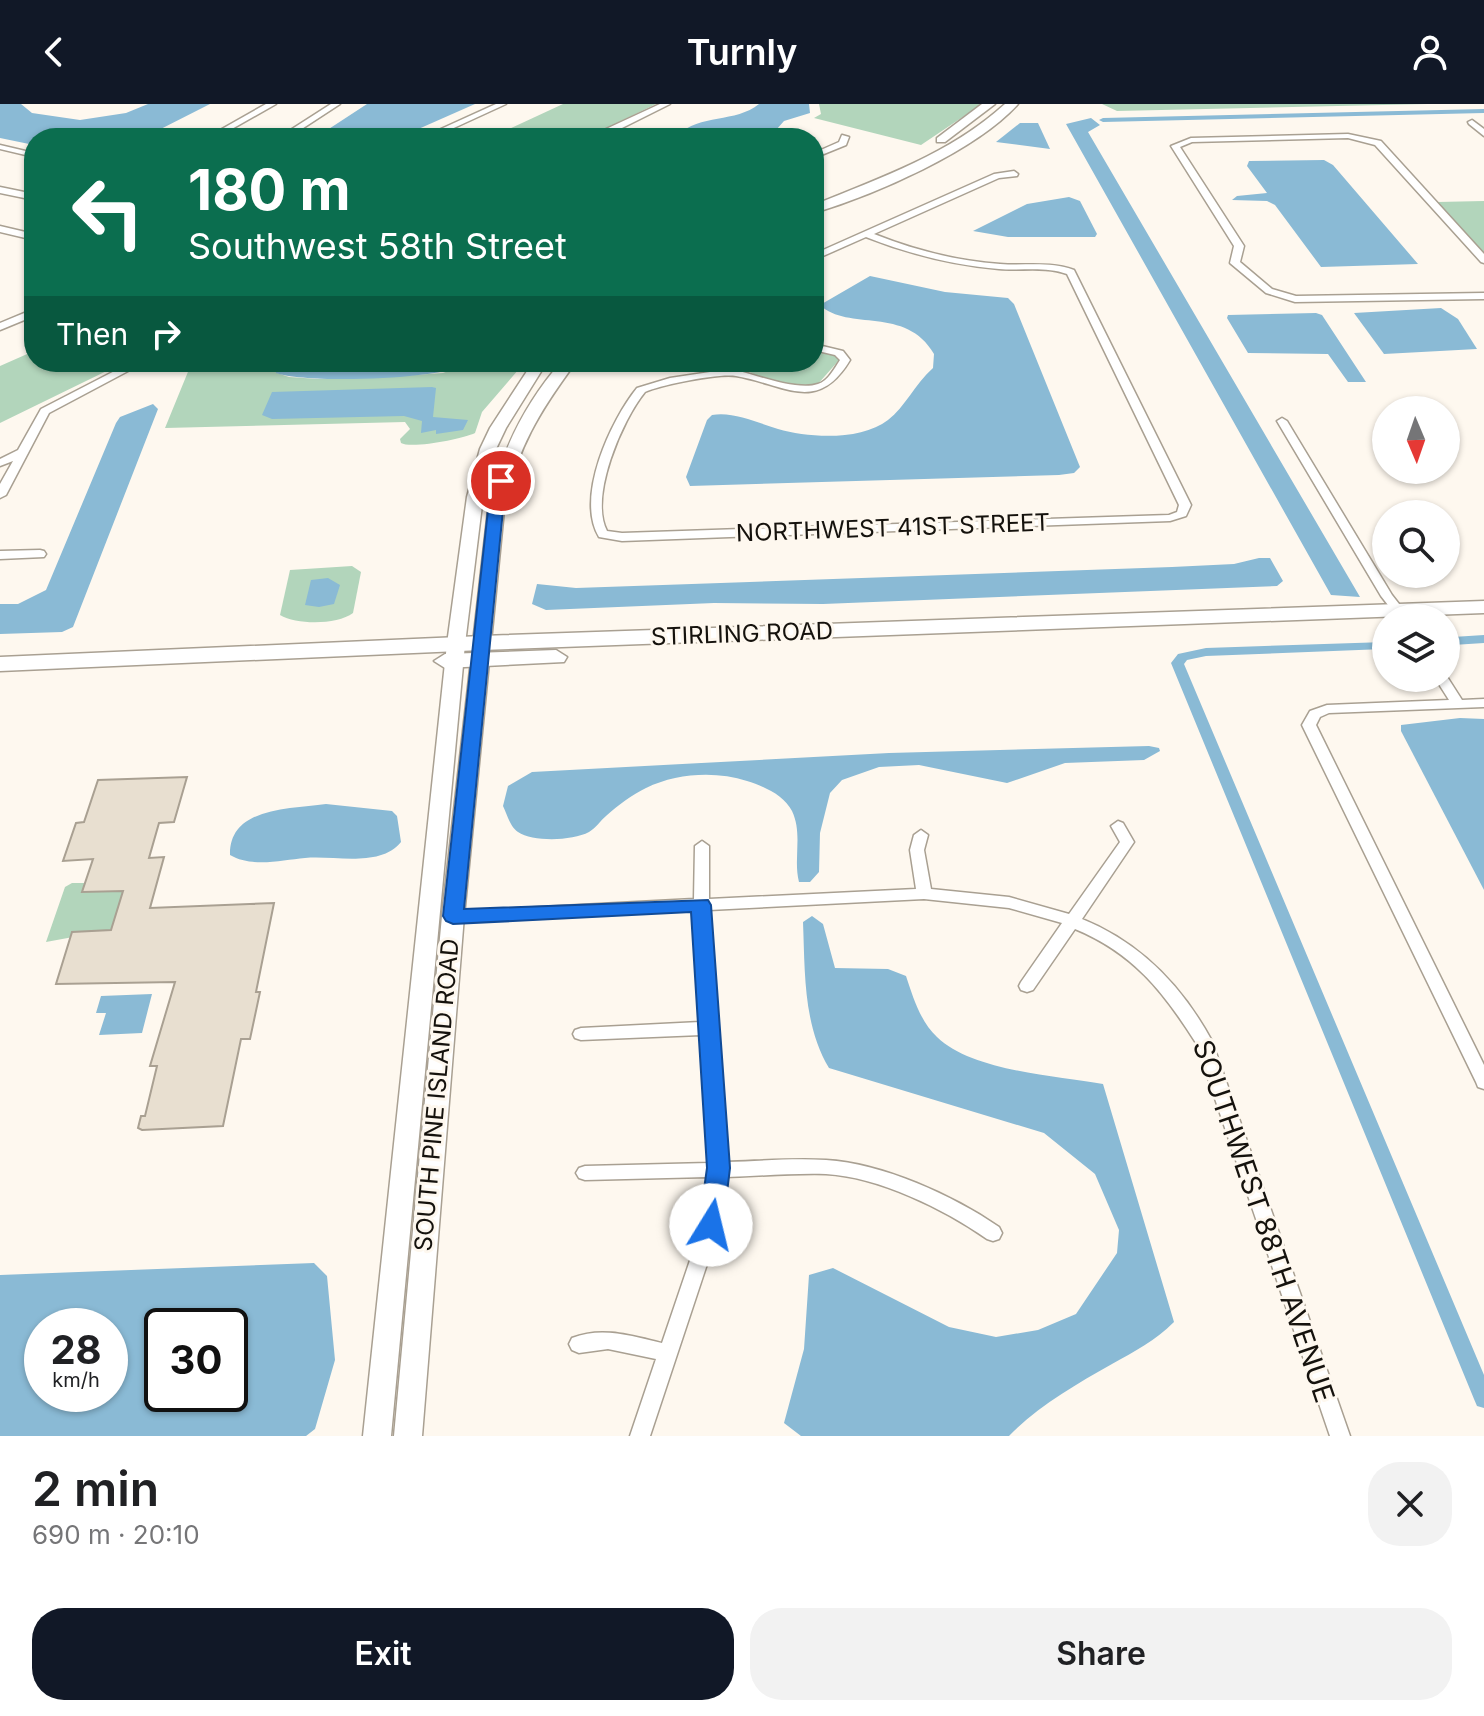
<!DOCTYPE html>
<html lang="en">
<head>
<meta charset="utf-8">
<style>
  body { margin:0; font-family:Inter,sans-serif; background:#f2f2f2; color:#202124; height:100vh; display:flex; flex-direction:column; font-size:30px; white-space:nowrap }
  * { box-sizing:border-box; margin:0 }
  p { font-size:26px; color:#757577 }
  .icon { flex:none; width:44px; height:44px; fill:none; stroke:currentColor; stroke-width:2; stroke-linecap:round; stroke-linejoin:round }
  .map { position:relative; height:1332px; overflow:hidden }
  .panel { display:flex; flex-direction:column; background:#fff; flex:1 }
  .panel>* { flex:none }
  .banner { position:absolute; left:24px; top:24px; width:800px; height:244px; border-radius:32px; box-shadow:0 2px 6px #0004; background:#0b6e4f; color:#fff; overflow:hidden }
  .needle { width:52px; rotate:178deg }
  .controls { position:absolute; left:1372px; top:292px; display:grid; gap:16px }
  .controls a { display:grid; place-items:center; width:88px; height:88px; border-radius:50%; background:#fff; box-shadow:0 2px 6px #0004; font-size:40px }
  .speed { position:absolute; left:24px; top:1204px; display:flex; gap:16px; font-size:40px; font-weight:700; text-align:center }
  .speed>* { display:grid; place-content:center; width:104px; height:104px; border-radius:50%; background:#fff; box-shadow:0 2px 6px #0004; line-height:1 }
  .speed small { font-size:20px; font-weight:400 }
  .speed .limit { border:4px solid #111; border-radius:12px; background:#fff; color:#111 }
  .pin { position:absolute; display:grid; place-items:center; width:68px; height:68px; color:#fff; margin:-34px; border:4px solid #fff; border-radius:50%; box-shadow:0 2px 8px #0007 }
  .me { position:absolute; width:88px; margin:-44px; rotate:9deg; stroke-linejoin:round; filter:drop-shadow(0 0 6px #0008) }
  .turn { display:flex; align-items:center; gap:28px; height:168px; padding:0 32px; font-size:36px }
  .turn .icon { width:104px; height:104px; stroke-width:2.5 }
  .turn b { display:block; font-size:56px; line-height:68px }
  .then { display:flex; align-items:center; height:76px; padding:0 32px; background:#0003; gap:16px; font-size:30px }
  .round { display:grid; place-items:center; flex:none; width:84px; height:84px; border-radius:32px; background:#f2f2f2 }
  .summary { display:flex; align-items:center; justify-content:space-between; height:136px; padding:0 32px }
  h1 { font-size:48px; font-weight:600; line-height:60px }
  .button { display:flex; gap:16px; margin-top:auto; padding:16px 32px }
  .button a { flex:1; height:92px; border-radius:32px; background:#111827; color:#fff; font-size:32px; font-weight:600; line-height:92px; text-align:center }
  .button a+a { background:#f2f2f2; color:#202124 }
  header { display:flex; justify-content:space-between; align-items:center; height:104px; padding:0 32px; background:#111827; color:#fff; font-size:36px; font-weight:600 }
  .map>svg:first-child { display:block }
  .green { fill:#b2d5bb }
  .water { fill:#8abad5; fill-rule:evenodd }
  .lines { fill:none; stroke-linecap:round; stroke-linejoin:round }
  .canal { fill:#8abad5; fill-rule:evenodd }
  .building { fill:#e8dfd0; stroke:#a9a092; stroke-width:2 }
  .street-casing { stroke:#a9a092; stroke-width:3 }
  .secondary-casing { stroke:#a9a092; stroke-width:3 }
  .primary-casing { stroke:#a9a092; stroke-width:3 }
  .street { fill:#fff; fill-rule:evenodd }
  .secondary { fill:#fff; fill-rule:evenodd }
  .primary { fill:#fff; fill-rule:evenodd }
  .route { fill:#1a73e8; stroke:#114b97; stroke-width:2 }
  .labels { text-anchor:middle; stroke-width:6; stroke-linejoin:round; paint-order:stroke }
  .street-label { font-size:24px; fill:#15120d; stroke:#fef8ef }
  .near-street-label { font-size:28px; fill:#15120d; stroke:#fef8ef }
</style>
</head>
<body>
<header><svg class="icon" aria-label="back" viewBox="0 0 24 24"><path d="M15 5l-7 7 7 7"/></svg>Turnly<svg class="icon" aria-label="person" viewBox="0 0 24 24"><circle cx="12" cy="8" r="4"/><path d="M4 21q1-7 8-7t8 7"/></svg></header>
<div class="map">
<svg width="1484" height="1332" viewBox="0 0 1484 1332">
  <rect width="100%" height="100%" fill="#fef8ef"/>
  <!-- green -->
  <g class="green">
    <path d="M563 0H656L586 34H490Z"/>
    <path d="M819 0H982L921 41 814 14 821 10Z"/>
    <path d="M1102 0H1428L1117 7Z"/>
    <path d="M1484 97V150L1437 98Z"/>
    <path d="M814 246 834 250 840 255 817 281C803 284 751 274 743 263L747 258H814Z"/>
    <path d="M34 247V258H125L0 319V262Z"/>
    <path d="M192 258H275L277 269 289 273 318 275 415 271 443 269 472 258H525L482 308 475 329C463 335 411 345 401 339L400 335 410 325 405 318 165 324Z"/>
    <path d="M352 462 361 468 353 509C337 521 297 521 280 511L290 466Z"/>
    <path d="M72 779H85L83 788 123 787 111 826 46 838 65 783Z"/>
  </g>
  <!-- water -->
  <g class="water">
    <path d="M0 0H21L32 9 80 16 126 9 148 0H210L143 34H34V41L0 34Z"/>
    <path d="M367 0H475L398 34H315Z"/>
    <path d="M759 0H809L810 9 784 17 769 34H683L678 31C699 10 736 19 759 0Z"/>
    <path d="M1091 14 1100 21 1088 28 1360 493 1331 491 1066 20Z"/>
    <path d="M1020 19H1038L1050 45 996 38Z"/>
    <path d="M1324 56 1333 61 1418 160 1321 163 1275 101 1267 97 1232 96 1237 92 1267 89 1247 62 1249 57Z"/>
    <path d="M1069 93 1080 97 1097 130 1095 133H1008L973 127 1027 100Z"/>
    <path d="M870 172 945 188 1008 194 1014 200 1080 363 1074 369 1059 371 690 382 686 373 707 316 712 311C733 307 758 319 778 325 809 334 861 337 888 316 905 303 915 280 933 264L934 250C906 201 848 228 820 201Z"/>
    <path d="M1441 204 1458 215 1477 245 1384 250 1354 209Z"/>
    <path d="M1316 209 1322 211 1366 278H1348L1328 250 1248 249 1227 214 1228 211Z"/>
    <path d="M275 258H472C446 276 307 280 276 269Z"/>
    <path d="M432 283 436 284 433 313 468 316 463 326 436 330V326L421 329 422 317 404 312 272 315 262 311 272 288Z"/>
    <path d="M153 300 158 305 73 523 62 528 0 530V500H18L46 486 116 319 120 313Z"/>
    <path d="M1259 454H1270L1283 477 1277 482 823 500 714 499 546 506 532 500 537 480 576 484 1172 463 1234 460Z"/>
    <path d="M328 474 340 481 334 500 319 503 305 501 311 476Z"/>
    <path d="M1460 614 1484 615V786L1401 627V621Z"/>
    <path d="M1149 642 1159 644 1160 647 1144 656 1065 659 1007 679 919 661 879 663 842 676 830 689 820 729 819 768 810 778H799C793 755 803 730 792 707 784 691 763 682 747 677 716 667 677 669 646 684 632 691 618 701 606 712 600 717 596 724 589 728 572 737 533 738 518 728 510 723 507 710 503 702L508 682 532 668 889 649Z"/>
    <path d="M326 700 392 707 397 712 401 738C380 764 334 751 305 754 282 756 252 764 230 751 229 703 290 705 326 700Z"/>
    <path d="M812 812 823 820 835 864 888 865 906 872C913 893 920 917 937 933 972 967 1056 972 1103 980L1174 1218C1155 1237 1135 1247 1112 1260 1075 1281 1038 1302 1009 1332H801L784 1319 804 1245 809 1171 833 1164 949 1223 996 1233 1038 1226 1076 1210 1117 1149 1119 1126 1095 1070 1044 1029 829 964C803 921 805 867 803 818Z"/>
    <path d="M152 890 142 929 99 931 106 909H96L101 892Z"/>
    <path d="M314 1159 327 1172 335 1256 315 1325 306 1332H0V1171ZM42 1222H110V1290H42ZM162 1222H230V1290H162Z"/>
  </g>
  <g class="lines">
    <!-- canal -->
    <g class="canal">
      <path d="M1484 5V9L1103 18 1099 16 1103 14Z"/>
      <path d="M1484 531V539L1453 541 1447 537 1453 533Z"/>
      <path d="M1386 538V544L1384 545 1206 552 1187 556 1184 560 1484 1271V1304L1477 1302 1474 1295 1171 559 1178 550 1206 544Z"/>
    </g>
  </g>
  <!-- building -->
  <path class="building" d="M187 673 174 718 159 719 149 754 164 753 150 804 274 799 256 888H260L250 935H241L223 1022 142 1026 138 1024 141 1012H145L157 962H150L175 878 56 880 72 828 111 826 123 787 82 788 93 755 63 757 76 719 84 718 98 676Z"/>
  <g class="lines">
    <!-- street casing -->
    <g class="street-casing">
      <g id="street">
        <path d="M266 0H276L216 34H206Z"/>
        <path d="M331 0H340L288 34H278Z"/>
        <path d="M496 0H506L432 34H421Z"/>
        <path d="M660 0H670L612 29 609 34H601L606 25Z"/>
        <path d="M1472 16 1484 25V32L1469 20 1468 18Z"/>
        <path d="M1348 30 1381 37 1484 150V159L1481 158 1375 41 1348 34 1192 38 1180 43 1244 142 1240 158 1272 185 1296 192 1484 189V195L1295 198 1266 189 1230 159 1234 142 1171 42 1191 34Z"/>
        <path d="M842 31 849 33 846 41 814 54V49L839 38Z"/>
        <path d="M0 41 34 49V53L0 45Z"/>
        <path d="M1014 67 1018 70 1017 72 999 74 874 130C914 146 957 157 1000 160 1026 162 1050 157 1074 166L1191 401 1186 412 1170 417 622 437 599 433C575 393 611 316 637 284L670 274 730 265 736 258H746L739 267C759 272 798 287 818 280 828 277 834 265 840 256L835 251 814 246V240L843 247 850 256C817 311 784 280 736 272 719 269 660 281 645 288 622 316 589 393 607 427L622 429 1169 411 1177 408 1179 401 1067 170C1045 162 1022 167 999 165 953 161 909 150 866 133L814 156V150L994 70Z"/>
        <path d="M0 83 34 90V96L0 89Z"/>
        <path d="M0 122 34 130V136L0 128Z"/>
        <path d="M34 205V212L0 226V219Z"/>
        <path d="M132 258H145L49 309 6 391 0 394V380L13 357 0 362V355L18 346 41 305Z"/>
        <path d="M1282 314 1287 317 1392 491 1410 514H1398L1381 492 1277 317Z"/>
        <path d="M40 446 44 447 46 450 44 453 0 455V447Z"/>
        <path d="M1446 571 1462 596 1484 595V603L1329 609 1320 613 1316 621 1484 961V985L1478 983 1476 978 1302 621 1310 607 1327 601 1449 596 1435 574H1446Z"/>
        <path d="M1118 717 1123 719 1134 738 1082 815C1141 839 1182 882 1212 937L1350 1332H1330L1196 939C1163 887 1133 849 1075 825L1033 886 1027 888 1021 886 1019 882 1021 878 1062 819 1009 804 924 795 709 806 726 1058C759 1057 794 1054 826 1056 882 1059 954 1092 999 1123L1002 1129 999 1135 993 1137 987 1135C944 1105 879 1073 826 1070 793 1069 759 1072 726 1073L720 1121 650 1332H630L656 1255 608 1245 579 1249 572 1246 569 1240 572 1234C602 1222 632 1232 662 1239L702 1121 708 1073 585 1076 579 1074 576 1069 579 1064 585 1062 709 1059 701 931 581 936 575 934 573 930 575 926 581 924 700 918 693 806 453 818 448 816 445 812 448 808 694 795 695 742 702 737 709 742V795L916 785 910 746 914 731 921 726 928 731 924 746 931 785 1009 793 1069 810 1120 738 1111 722Z"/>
      </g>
    </g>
    <!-- secondary casing -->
    <g class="secondary-casing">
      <g id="secondary">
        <path d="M982 0H995L945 38H937V34Z"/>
        <path d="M1005 0H1018C976 47 874 91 814 109V101C882 73 950 50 1005 0Z"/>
        <path d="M533 258H547L506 324 496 345 483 393 465 540 391 1332H363L447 540 467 393 480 345 490 324Z"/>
        <path d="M561 258H576C539 308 517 344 504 406L464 812 422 1332H394L442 812 488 406C500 350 523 302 561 258Z"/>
      </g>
    </g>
    <!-- primary casing -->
    <g class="primary-casing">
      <g id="primary">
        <path d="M1484 497V509L482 546 0 567V553L482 532Z"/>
        <path d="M556 546 567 553 564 558 445 564 434 557 445 550Z"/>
      </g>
    </g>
    <!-- street -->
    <use href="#street" class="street"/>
    <!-- secondary -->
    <use href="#secondary" class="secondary"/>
    <!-- primary -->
    <use href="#primary" class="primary"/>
  </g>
  <!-- route -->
  <path class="route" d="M501 373 509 377 503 406 464 805 708 796 711 801 730 1064 723 1121 719 1128 711 1131 703 1128 699 1121 707 1064 691 808 453 820 446 817 443 812 488 406 494 377Z"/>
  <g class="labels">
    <!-- street labels -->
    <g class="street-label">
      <text transform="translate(893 424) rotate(-2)" y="8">NORTHWEST 41ST STREET</text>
      <text transform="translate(742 530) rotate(-2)" y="8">STIRLING ROAD</text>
      <text transform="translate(437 991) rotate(-85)" y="8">SOUTH PINE ISLAND ROAD</text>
    </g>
    <!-- near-street labels -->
    <g class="near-street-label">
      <text transform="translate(1264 1117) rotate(71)" y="10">SOUTHWEST 88TH AVENUE</text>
    </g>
  </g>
</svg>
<div class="controls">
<a><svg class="needle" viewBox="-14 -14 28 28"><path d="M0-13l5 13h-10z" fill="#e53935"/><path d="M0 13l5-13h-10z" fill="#757577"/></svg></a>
<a><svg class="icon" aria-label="search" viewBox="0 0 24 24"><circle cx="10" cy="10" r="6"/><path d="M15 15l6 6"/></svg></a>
<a><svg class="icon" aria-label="layers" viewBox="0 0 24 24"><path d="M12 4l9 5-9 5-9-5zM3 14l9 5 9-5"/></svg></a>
</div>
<div class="speed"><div>28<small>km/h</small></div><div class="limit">30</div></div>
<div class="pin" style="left:501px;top:377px;background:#d93025"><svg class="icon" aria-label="arrive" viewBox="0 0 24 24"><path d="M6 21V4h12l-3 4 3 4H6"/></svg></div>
<svg class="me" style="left:711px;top:1121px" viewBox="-20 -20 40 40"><circle r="19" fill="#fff"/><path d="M0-13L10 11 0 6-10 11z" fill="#1a73e8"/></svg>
<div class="banner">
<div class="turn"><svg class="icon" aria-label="left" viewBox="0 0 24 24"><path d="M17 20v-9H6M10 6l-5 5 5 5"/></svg><div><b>180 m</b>Southwest 58th Street</div></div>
<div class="then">Then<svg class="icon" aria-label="right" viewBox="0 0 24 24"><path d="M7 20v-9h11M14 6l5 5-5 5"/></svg></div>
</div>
</div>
<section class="panel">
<div class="summary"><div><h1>2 min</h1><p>690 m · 20:10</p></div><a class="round"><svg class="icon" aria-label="close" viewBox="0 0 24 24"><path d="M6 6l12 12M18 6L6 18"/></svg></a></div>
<div class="button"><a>Exit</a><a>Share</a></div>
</section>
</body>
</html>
